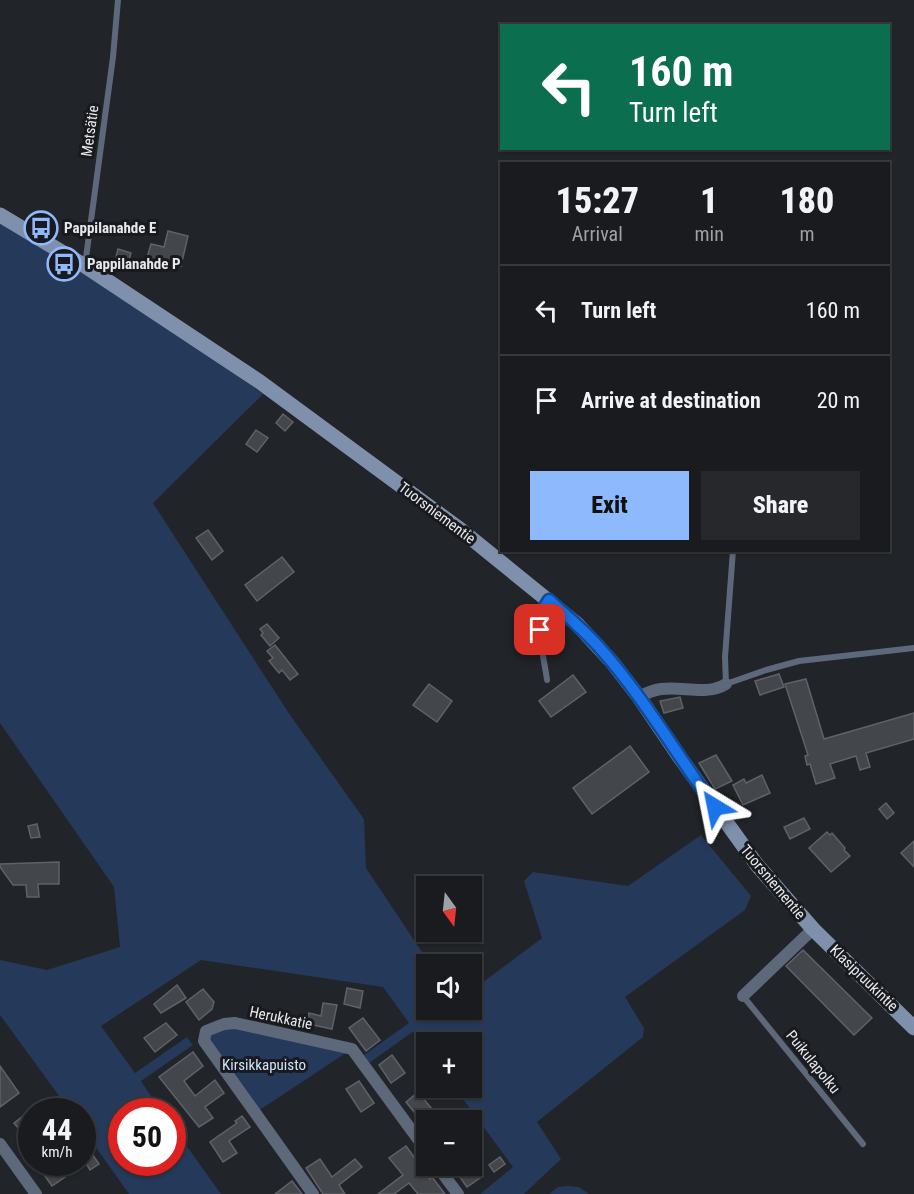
<!DOCTYPE html>
<html lang="en">
<head>
<meta charset="utf-8">
<style>
  body { margin:0; font-family:"Roboto Condensed",sans-serif; background:#26282b; color:#f1f3f6; height:100vh; display:flex; flex-direction:column; font-size:22px; white-space:nowrap }
  * { box-sizing:border-box; margin:0 }
  p { font-size:20px; color:#9fa1a4 }
  .icon { flex:none; width:33px; height:33px; fill:none; stroke:currentColor; stroke-width:2; stroke-linecap:round; stroke-linejoin:round }
  .map { position:relative; flex:1; overflow:hidden }
  .details { position:absolute; left:500px; top:162px; width:390px; height:390px; display:flex; flex-direction:column; background:#191b1e; border-radius:0px; box-shadow:0 2px 4px #0004,0 0 0 2px #37393c }
  .details>* { flex:none }
  .hud { position:absolute; left:500px; top:24px; width:390px; height:126px; border-radius:0px; box-shadow:0 2px 4px #0004,0 0 0 2px #37393c; background:#0b6e4f; color:#fff; overflow:hidden }
  .needle { width:39px; rotate:165deg }
  .controls { position:absolute; left:416px; top:876px; display:grid; gap:12px }
  .controls a { display:grid; place-items:center; width:66px; height:66px; border-radius:0px; background:#191b1e; box-shadow:0 2px 4px #0004,0 0 0 2px #37393c; font-size:30px }
  .speed { position:absolute; left:18px; top:1098px; display:flex; gap:12px; font-size:30px; font-weight:700; text-align:center }
  .speed>* { display:grid; place-content:center; width:78px; height:78px; border-radius:50%; background:#191b1e; box-shadow:0 2px 4px #0004,0 0 0 2px #37393c; line-height:1 }
  .speed small { font-size:15px; font-weight:400 }
  .speed .limit { border:9px solid #d22; background:#fff; color:#111 }
  .pin { position:absolute; display:grid; place-items:center; width:51px; height:51px; color:#fff; margin:-26px; border-radius:12px; box-shadow:0 3px 9px #0006 }
  .me { position:absolute; width:66px; margin:-33px; rotate:325deg; stroke-linejoin:round; filter:drop-shadow(0 0 4px #0008) }
  .turn { display:flex; align-items:center; gap:21px; height:126px; padding:0 30px; font-size:27px }
  .turn .icon { width:78px; height:78px; stroke-width:2.5 }
  .turn b { display:block; font-size:42px; line-height:51px }
  .eta { display:flex; justify-content:space-evenly; align-items:center; height:102px; text-align:center }
  .eta b { font-size:36px; font-weight:800; line-height:42px }
  .cta { display:flex; gap:12px; margin-top:auto; padding:12px 30px }
  .cta a { flex:1; height:69px; border-radius:0px; background:#8eb9fc; color:#111; font-size:24px; font-weight:800; line-height:69px; text-align:center }
  .cta a+a { background:#26282b; color:#f1f3f6 }
  ul { padding:0; list-style:none }
  li { display:flex; align-items:center; gap:18px; height:90px; padding:0 30px; border-top:2px solid #37393c }
  li div { flex:1 }
  li b { display:block; font-size:22px }
  li em { font-style:normal }
  .map>svg:first-child { display:block }
  .green { fill:#25395a }
  .building { fill:#43464b; stroke:#5f6267; stroke-width:1.5 }
  .lines { fill:none; stroke-linecap:round; stroke-linejoin:round }
  .service { stroke:#5d687a; stroke-width:6 }
  .minor { stroke:#5d687a; stroke-width:12 }
  .secondary { stroke:#7e90ab; stroke-width:15 }
  .route-casing { stroke:#114b97; stroke-width:15 }
  .route { stroke:#1a73e8; stroke-width:10 }
  .labels { text-anchor:middle; stroke-width:6; stroke-linejoin:round; paint-order:stroke }
  .street-label { font-size:15px; fill:#e7e9ec; stroke:#181a1e }
  .poi-label { font-size:15px; font-weight:bold; fill:#e7e9ec; stroke:#181a1e; text-anchor:start }
  .park-label { font-size:15px; fill:#d3e3fd; stroke:#181a1e }
</style>
</head>
<body>
<div class="map">
<svg width="914" height="1194" viewBox="0 0 914 1194">
  <rect width="100%" height="100%" fill="#212428"/>
  <!-- green -->
  <g class="green">
    <path d="M0 223 144 311 263 394 153 503 288 712 364 819 366 868 430 964H426V1010H471V991L542 938 524 881 533 872 628 886 701 835 751 896 745 910 625 997 644 1028 643 1037 537 1122 561 1159 524 1194H480L513 1167 455 1088H471V1042H426V1047L414 1031 369 1063 364 1055 409 1023 383 987 201 960 101 1026 135 1073 187 1037 193 1045 141 1081 161 1111 122 1112V1162H172L173 1127 221 1194H129L83 1129 82 1112 70 1111 0 1015V960L47 970 120 947 114 887 0 723Z"/>
    <path d="M224 1024 352 1049 255 1113 204 1041Z"/>
    <path d="M569 1186 579 1187 589 1194H549L558 1187Z"/>
  </g>
  <!-- building -->
  <g class="building">
    <path d="M168 231 188 236 181 266 147 258 151 244 164 247Z"/>
    <path d="M118 249 131 253 128 264 115 261Z"/>
    <path d="M283 414 293 422 285 431 276 423Z"/>
    <path d="M256 430 268 438 257 452 246 444Z"/>
    <path d="M208 530 223 551 212 560 196 538Z"/>
    <path d="M282 557 294 572 257 601 245 585Z"/>
    <path d="M267 624 279 638 270 646 261 635 263 633 260 629Z"/>
    <path d="M275 645 298 674 290 680 282 670 279 673 269 661 273 658 267 651Z"/>
    <path d="M779 674 784 687 760 695 755 681Z"/>
    <path d="M573 675 586 692 551 717 539 701Z"/>
    <path d="M806 679 824 739 914 713V739L866 753 870 767 860 770 856 756 830 764 835 778 816 784 810 764 807 765 805 756 808 755 785 684Z"/>
    <path d="M429 684 452 701 437 722 413 705Z"/>
    <path d="M680 697 683 708 664 713 660 701Z"/>
    <path d="M630 746 649 772 592 814 573 788Z"/>
    <path d="M716 755 732 781 715 789 699 763Z"/>
    <path d="M762 775 770 793 743 805 733 785 744 779 746 783Z"/>
    <path d="M886 803 894 813 887 819 879 809Z"/>
    <path d="M804 818 810 829 790 839 784 827Z"/>
    <path d="M37 824 40 837 31 838 28 826Z"/>
    <path d="M827 832 830 835 832 833 845 848 844 850 850 856 831 872 809 848Z"/>
    <path d="M914 841V867L901 853Z"/>
    <path d="M59 862V884H38L39 897H27L26 885H13L0 867V864Z"/>
    <path d="M803 950 872 1018 854 1035 786 966Z"/>
    <path d="M177 985 186 998 161 1013 154 1004Z"/>
    <path d="M347 988 363 991 360 1008 344 1004Z"/>
    <path d="M203 989 214 1002 212 1009 199 1020 186 1002Z"/>
    <path d="M323 1003 337 1005 332 1029 308 1024 309 1013 321 1016Z"/>
    <path d="M363 1018 380 1040 366 1051 349 1028Z"/>
    <path d="M166 1023 177 1035 155 1052 144 1038Z"/>
    <path d="M193 1052 203 1066 184 1081 195 1096 215 1080 224 1093 205 1107 213 1118 199 1127 159 1077Z"/>
    <path d="M392 1055 405 1073 391 1083 379 1065Z"/>
    <path d="M0 1066 19 1093 0 1107Z"/>
    <path d="M359 1081 374 1103 361 1112 346 1089Z"/>
    <path d="M418 1092 441 1120H426L423 1123 406 1102Z"/>
    <path d="M27 1113 32 1120V1145L14 1123Z"/>
    <path d="M471 1115 482 1130 471 1138Z"/>
    <path d="M242 1116 250 1127 229 1141 237 1153 223 1162 210 1142 237 1123 235 1121Z"/>
    <path d="M406 1146 430 1179 432 1177 445 1194H418L409 1183 394 1194H378L403 1175 389 1158Z"/>
    <path d="M90 1151 99 1164 90 1170 82 1157Z"/>
    <path d="M500 1157 505 1164 494 1172 489 1165Z"/>
    <path d="M320 1159 332 1177 355 1159 362 1167 339 1185 345 1194H323L306 1168Z"/>
    <path d="M35 1162H55L65 1177 52 1186Z"/>
    <path d="M452 1166H472L480 1178 467 1187Z"/>
    <path d="M292 1181 302 1194H275Z"/>
  </g>
  <g class="lines">
    <!-- service -->
    <g class="service">
      <path d="M85 265 113 57 118 0"/>
      <path d="M733 550 725 657 726 684 766 670 799 661 914 648"/>
      <path d="M547 680C544 655 533 625 547 602"/>
      <path d="M743 996 863 1144"/>
    </g>
    <!-- minor -->
    <g class="minor">
      <path d="M639 697C646 693 653 690 661 689 683 686 707 696 726 684"/>
      <path d="M743 996 813 929"/>
      <path d="M0 1144 36 1194"/>
      <path d="M437 1166 458 1194"/>
      <path d="M313 1194 204 1041 206 1031 224 1024 235 1023 352 1049 426 1150"/>
    </g>
    <!-- secondary -->
    <path class="secondary" d="M0 215 85 266 260 382 461 530 577 624 612 662 639 697 681 759 757 865 813 929 914 1028"/>
  </g>
  <g class="lines">
    <!-- route casing -->
    <g class="route-casing">
      <path id="route" d="M540 630 541 613 549 600C566 615 584 630 599 647 643 696 676 754 715 807"/>
    </g>
    <!-- route -->
    <use href="#route" class="route"/>
  </g>
  <!-- icons -->
  <defs>
    <g id="bus-ring" transform="scale(1.725)"><circle r="9.5" fill="#181a1e" stroke="#8eb9fc" stroke-width="1.5"/><path d="M-5-6H5V4H4V6H2V4H-2V6H-4V4H-5ZM-3.5-4V0h7V-4ZM-3.5 1.2v1.5H-2V1.2ZM2 1.2v1.5H3.5V1.2Z" fill="#8eb9fc"/></g>
  </defs>
  <g fill-rule="evenodd">
    <use href="#bus-ring" x="41" y="228"/>
    <use href="#bus-ring" x="64" y="264"/>
  </g>
  <g class="labels">
    <!-- street labels -->
    <g class="street-label">
      <text transform="translate(90 131) rotate(-82)" y="5">Metsätie</text>
      <text transform="translate(437 513) rotate(37)" y="5">Tuorsniementie</text>
      <text transform="translate(773 882) rotate(50)" y="5">Tuorsniementie</text>
      <text transform="translate(864 978) rotate(44)" y="5">Klasipruukintie</text>
      <text transform="translate(281 1018) rotate(12)" y="5">Herukkatie</text>
      <text transform="translate(813 1062) rotate(51)" y="5">Puikulapolku</text>
    </g>
    <!-- poi labels -->
    <g class="poi-label">
      <text x="64" y="233">Pappilanahde E</text>
      <text x="87" y="269">Pappilanahde P</text>
    </g>
    <!-- park labels -->
    <g class="park-label">
      <text x="264" y="1070">Kirsikkapuisto</text>
    </g>
  </g>
</svg>
<div class="controls">
<a><svg class="needle" viewBox="-14 -14 28 28"><path d="M0-13l5 13h-10z" fill="#e53935"/><path d="M0 13l5-13h-10z" fill="#9fa1a4"/></svg></a>
<a><svg class="icon" aria-label="sound" viewBox="0 0 24 24"><path d="M4 9h4l5-4v14l-5-4H4zM17 9q2 3 0 6"/></svg></a>
<a>+</a>
<a>−</a>
</div>
<div class="speed"><div>44<small>km/h</small></div><div class="limit">50</div></div>
<div class="pin" style="left:540px;top:630px;background:#d93025"><svg class="icon" aria-label="arrive" viewBox="0 0 24 24"><path d="M6 21V4h12l-3 4 3 4H6"/></svg></div>
<svg class="me" style="left:715px;top:807px" viewBox="-20 -20 40 40"><path d="M0-17L14 15 0 8-14 15z" fill="#1a73e8" stroke="#fff" stroke-width="4"/></svg>
<div class="hud">
<div class="turn"><svg class="icon" aria-label="left" viewBox="0 0 24 24"><path d="M17 20v-9H6M10 6l-5 5 5 5"/></svg><div><b>160 m</b>Turn left</div></div>
</div>
<section class="details">
<div class="eta">
<div><b>15:27</b><p>Arrival</p></div>
<div><b>1</b><p>min</p></div>
<div><b>180</b><p>m</p></div>
</div>
<ul>
<li><svg class="icon" aria-label="left" viewBox="0 0 24 24"><path d="M17 20v-9H6M10 6l-5 5 5 5"/></svg><div><b>Turn left</b></div><em>160 m</em></li>
<li><svg class="icon" aria-label="arrive" viewBox="0 0 24 24"><path d="M6 21V4h12l-3 4 3 4H6"/></svg><div><b>Arrive at destination</b></div><em>20 m</em></li>
</ul>
<div class="cta"><a>Exit</a><a>Share</a></div>
</section>
</div>
</body>
</html>
